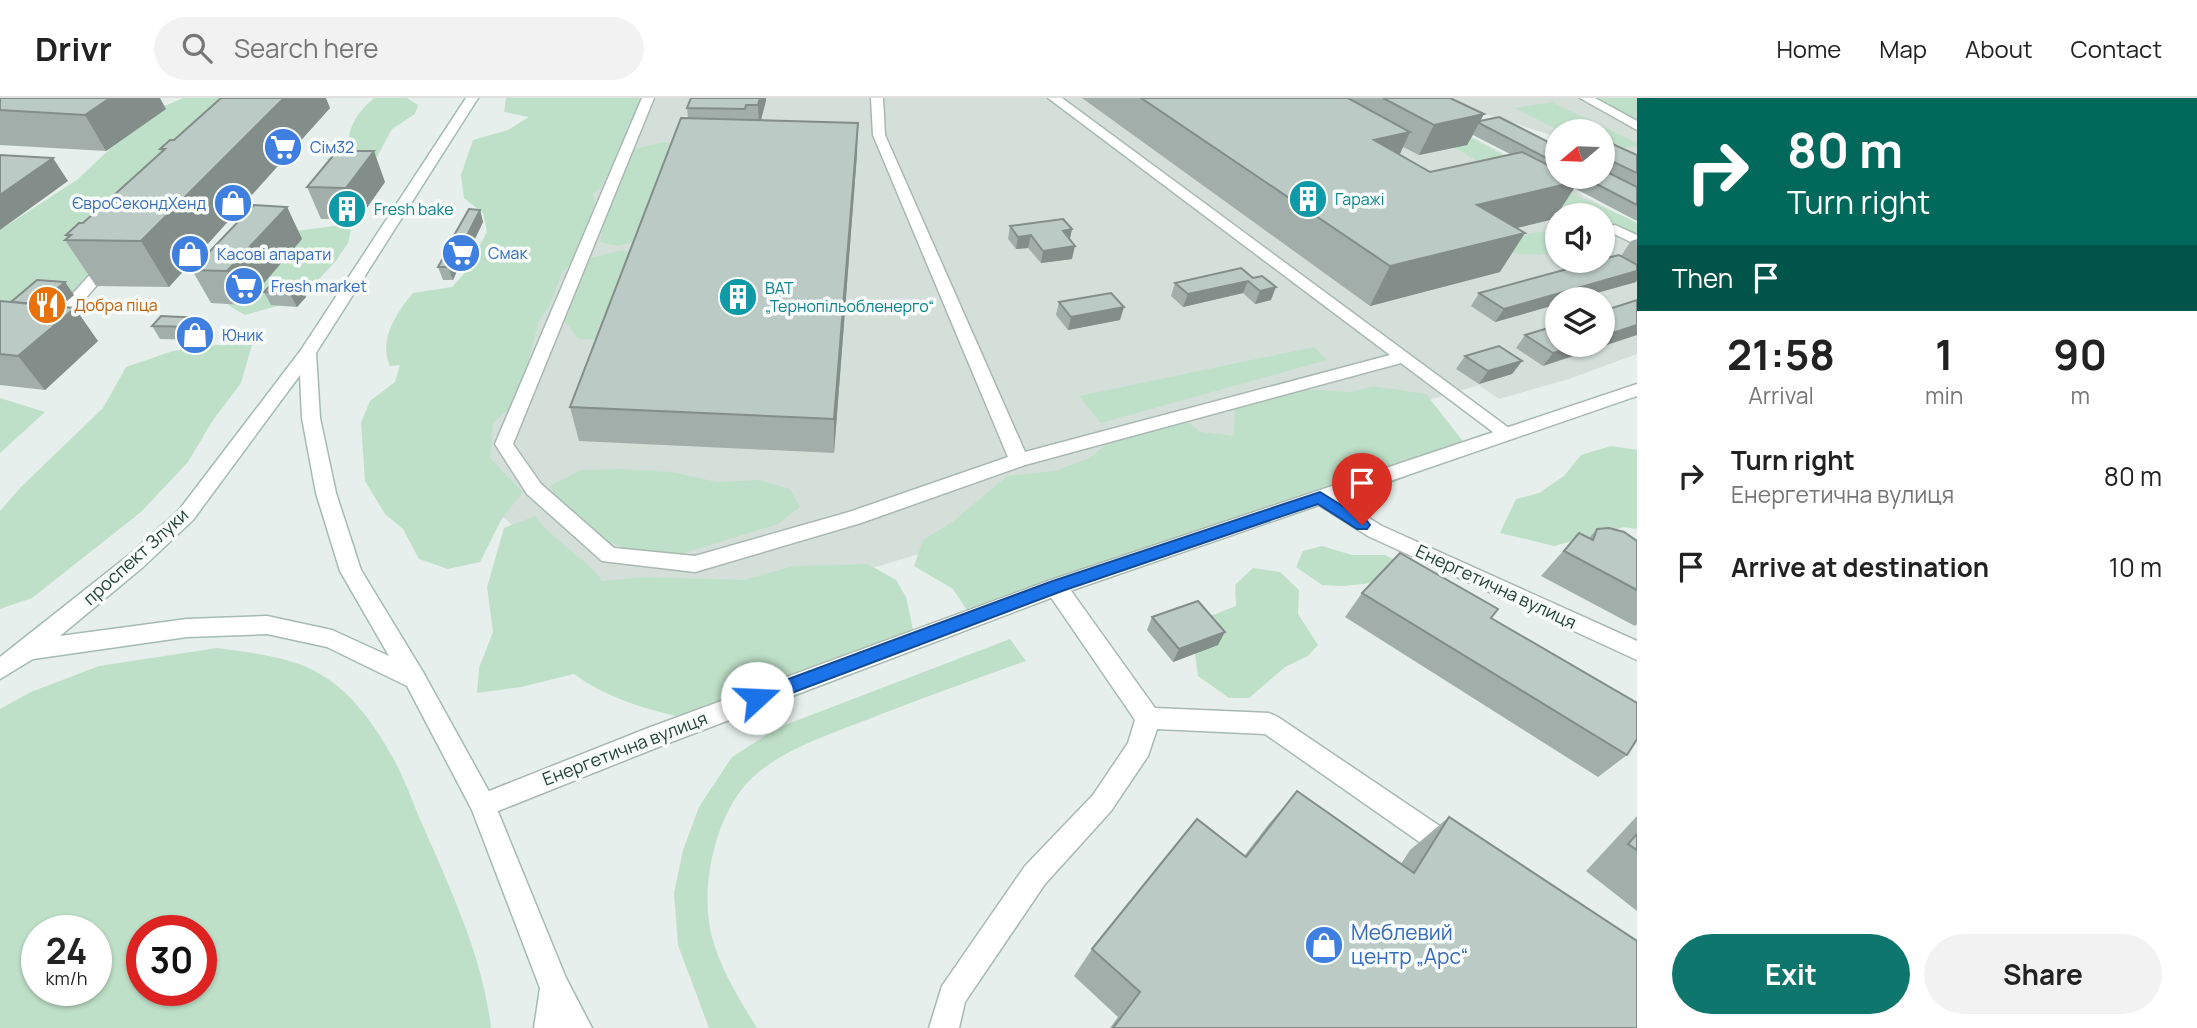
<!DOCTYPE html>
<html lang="en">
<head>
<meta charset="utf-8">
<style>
  body { margin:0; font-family:Manrope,sans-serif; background:#f2f2f2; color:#222; height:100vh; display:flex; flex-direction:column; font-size:26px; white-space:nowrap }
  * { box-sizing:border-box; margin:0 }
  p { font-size:23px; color:#767676 }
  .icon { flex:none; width:38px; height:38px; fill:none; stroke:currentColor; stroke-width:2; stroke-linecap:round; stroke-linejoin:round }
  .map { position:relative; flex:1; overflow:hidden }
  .drawer { display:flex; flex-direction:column; background:#fff; width:560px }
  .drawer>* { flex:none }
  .top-card { background:#00695c; color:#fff; overflow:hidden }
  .needle { width:46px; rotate:251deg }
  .buttons { position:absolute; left:1545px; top:21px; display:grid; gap:14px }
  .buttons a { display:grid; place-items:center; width:70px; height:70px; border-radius:50%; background:#fff; box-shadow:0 2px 5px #0004; font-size:35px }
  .speed { position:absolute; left:21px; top:817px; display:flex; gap:14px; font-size:35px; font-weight:700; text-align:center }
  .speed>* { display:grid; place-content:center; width:91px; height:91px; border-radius:50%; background:#fff; box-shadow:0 2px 5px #0004; line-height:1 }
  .speed small { font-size:18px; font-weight:400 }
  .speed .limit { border:10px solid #d22; background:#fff; color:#111 }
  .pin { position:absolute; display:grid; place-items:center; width:60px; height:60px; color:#fff; margin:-72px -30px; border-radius:50% 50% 50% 0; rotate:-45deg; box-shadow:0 0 7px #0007 }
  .pin .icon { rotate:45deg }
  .me { position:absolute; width:77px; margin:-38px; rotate:70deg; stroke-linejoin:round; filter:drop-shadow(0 0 5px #0008) }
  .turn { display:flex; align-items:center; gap:24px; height:147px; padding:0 35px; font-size:32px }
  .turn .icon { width:91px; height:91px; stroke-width:2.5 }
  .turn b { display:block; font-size:49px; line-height:60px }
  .then { display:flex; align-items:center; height:66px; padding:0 35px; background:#0003; gap:14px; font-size:26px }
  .eta { display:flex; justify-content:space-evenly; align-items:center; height:119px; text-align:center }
  .eta b { font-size:42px; font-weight:700; line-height:49px }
  .primary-button { display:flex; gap:14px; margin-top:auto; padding:14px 35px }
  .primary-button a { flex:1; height:80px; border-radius:42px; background:#0f766e; color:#fff; font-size:28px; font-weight:700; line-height:80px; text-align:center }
  .primary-button a+a { background:#f2f2f2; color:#222 }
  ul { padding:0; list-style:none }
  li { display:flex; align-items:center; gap:21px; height:91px; padding:0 35px }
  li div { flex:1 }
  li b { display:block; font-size:26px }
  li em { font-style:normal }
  header { display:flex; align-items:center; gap:42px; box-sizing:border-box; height:98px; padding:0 35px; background:#fff; border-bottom:2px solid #e0e0e0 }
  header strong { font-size:33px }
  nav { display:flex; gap:38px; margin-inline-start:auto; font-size:24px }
  .search { width:490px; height:63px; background:#f2f2f2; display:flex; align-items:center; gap:18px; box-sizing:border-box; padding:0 24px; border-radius:38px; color:#767676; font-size:26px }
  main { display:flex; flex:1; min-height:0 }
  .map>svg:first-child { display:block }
  .built { fill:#d4dfda; fill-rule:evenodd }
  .green { fill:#bfe0c8; fill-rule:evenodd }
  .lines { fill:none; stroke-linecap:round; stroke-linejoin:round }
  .lane-casing { stroke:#a8b8b2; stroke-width:3 }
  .street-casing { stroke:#a8b8b2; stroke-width:3 }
  .secondary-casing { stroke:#a4bbb3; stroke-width:3 }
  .lane { fill:#fff; fill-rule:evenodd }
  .street { fill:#fff; fill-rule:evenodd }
  .secondary { fill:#fff; fill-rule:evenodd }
  .wall { fill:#a1aea9; fill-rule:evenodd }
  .shaded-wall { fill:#838d89 }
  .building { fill:#bbcac4; stroke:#838d89; stroke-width:2 }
  .route { fill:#1a73e8; stroke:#114b97; stroke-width:2 }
  .labels { text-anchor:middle; stroke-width:7; stroke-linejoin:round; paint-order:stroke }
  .far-shop-label { font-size:16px; fill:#366cbe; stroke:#f7fbf9; text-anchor:start }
  .far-culture-label { font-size:16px; fill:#0d838f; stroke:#f7fbf9; text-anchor:start }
  .far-food-label { font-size:16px; fill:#c56008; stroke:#f7fbf9; text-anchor:start }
  .street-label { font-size:18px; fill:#24423a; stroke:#f7fbf9 }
  .near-shop-label { font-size:21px; fill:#366cbe; stroke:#f7fbf9; text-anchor:start }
</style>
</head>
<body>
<header>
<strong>Drivr</strong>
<div class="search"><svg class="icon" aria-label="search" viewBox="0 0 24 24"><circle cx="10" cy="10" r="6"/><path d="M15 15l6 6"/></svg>Search here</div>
<nav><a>Home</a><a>Map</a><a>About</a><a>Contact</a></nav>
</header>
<main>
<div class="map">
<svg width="1637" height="930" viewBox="0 0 1637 930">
  <rect width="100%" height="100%" fill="#e6efeb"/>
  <!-- built -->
  <g class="built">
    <path d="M629 0H1398L1637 126V256L1569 281 1499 301 1479 287 630 543 465 381ZM1558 117H1603V163H1558ZM1558 201H1603V247H1558Z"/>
    <path d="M1452 0H1637V70L1603 33H1558L1557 39 1476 13Z"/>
  </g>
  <!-- green -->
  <g class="green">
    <path d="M183 0H268L67 201 0 227V132L78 81 148 15Z"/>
    <path d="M374 0H407L418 7 415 16 392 31 377 59 355 70H338L326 61 349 50C347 29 358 14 374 0Z"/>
    <path d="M506 0H647V4L627 28V46L615 62 601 89 593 96 595 105 592 149 562 174 551 205 539 223 518 303 493 325 490 360 523 394 501 422 480 464 448 471 419 461 403 431 385 416 365 383 361 325 370 303 395 284 400 267 390 268C378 242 397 214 413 195L452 189 464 176 487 134 483 115 464 100 461 77 473 42 508 32 529 19 504 14Z"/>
    <path d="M1591 0H1637V27Z"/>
    <path d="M1552 4 1637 45V48L1603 54V33H1561L1515 10Z"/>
    <path d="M1463 35C1497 53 1529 73 1563 91 1587 104 1613 112 1637 125V148L1603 129V117H1584L1550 100 1523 83 1475 62 1441 41Z"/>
    <path d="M664 44 678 48 640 142 618 148 600 144 603 123 634 51Z"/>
    <path d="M342 127 351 132 348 145 335 164 299 202 245 217 228 207 243 182 295 133Z"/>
    <path d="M1557 132V155L1536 157 1512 155 1507 144 1532 135Z"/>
    <path d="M621 152 643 157 602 242 578 241 565 223 560 195 587 161Z"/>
    <path d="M216 247H252L241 285 213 322 188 364 141 414 32 500 0 511V413L21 389 103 310 126 269 173 253Z"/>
    <path d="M1314 249 1327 262 1101 325 1079 298Z"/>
    <path d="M1373 288 1426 296 1469 351 1388 387 1337 399 1044 490 978 529 953 491 914 468 923 442 955 422 1007 378 1055 373 1089 360 1114 340 1180 319 1201 334 1234 338 1235 305 1288 290 1351 294Z"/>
    <path d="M0 300 45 314 0 355Z"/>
    <path d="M1611 348 1637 352V431L1624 429 1554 448 1500 435 1516 401 1539 395 1564 378 1581 357Z"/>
    <path d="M622 371 672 374 717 384 759 382 790 391 800 409 778 426 655 464 606 442 565 413 550 388 581 372Z"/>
    <path d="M535 418C555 444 583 458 603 483L647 479 744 482 794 468 868 466 896 482 906 499 913 531 804 585 745 588 688 621C649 612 606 600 574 576L521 589 477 595 479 570 493 534 487 489 504 430Z"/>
    <path d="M1322 448 1352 457H1385L1419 475 1364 486 1342 488 1322 487 1296 469 1303 453Z"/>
    <path d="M1253 470 1280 474 1299 492 1298 516 1318 547 1308 558 1285 569 1249 600H1229L1198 578 1192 533 1210 518 1236 508 1235 487Z"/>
    <path d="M1010 541 1026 563C970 583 915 603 861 624 823 639 782 652 752 680 715 715 699 791 712 839 721 872 739 901 757 930H709L678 847 674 795 683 752 699 709 732 659 777 630Z"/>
    <path d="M217 550C251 555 290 558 320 576 352 594 376 629 393 660 405 681 413 706 423 728 451 792 483 860 491 930H0V611L31 594 99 568ZM37 833H96V892H37ZM142 833H201V892H142Z"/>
  </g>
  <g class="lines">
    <!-- lane casing -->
    <g class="lane-casing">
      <g id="lane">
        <path d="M642 0H654L513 346 541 386 614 450 695 458 849 414 1008 359 873 37 871 0H883L885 37 1025 354 1390 257 1048 0H1062L1517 336 1515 340H1501L1401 265 1025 367 861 425 695 474 602 463 527 396 495 346Z"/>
        <path d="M1580 0H1595L1637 23V32Z"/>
        <path d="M1615 127 1637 137V147L1610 134V128Z"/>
        <path d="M112 157 117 158 119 161 117 164 78 209H66L64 206 66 203 107 158Z"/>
        <path d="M1056 481 1064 483 1155 610 1269 615 1278 619 1459 741 1463 750 1459 759 1450 763 1441 759 1265 636 1157 631 1148 658 1111 713 1045 786 965 904 959 930H929L942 888 1025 768 1093 697 1128 645 1135 622 1048 495 1045 489 1048 483Z"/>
      </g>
    </g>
    <!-- street casing -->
    <g class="street-casing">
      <path id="street" d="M1637 286V298L1338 401 1382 428 1637 543V562L1368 438 1319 407 1064 495 666 646 483 719 474 715 470 707 474 699 648 630 1048 483Z"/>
    </g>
    <!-- secondary casing -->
    <g class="secondary-casing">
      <path id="secondary" d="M466 0H478L316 255 320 320 336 395 361 472 423 574 492 699 566 880 592 930H534L540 890 472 712 407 588 327 549 267 536 187 539 33 561 0 581V559L129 457 179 412 301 252ZM300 277 302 320 316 395 340 473 389 558 332 532 267 518 187 521 60 538 143 469 193 422Z"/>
    </g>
    <!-- lane -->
    <use href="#lane" class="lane"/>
    <!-- street -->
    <use href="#street" class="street"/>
    <!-- secondary -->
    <use href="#secondary" class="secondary"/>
  </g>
  <!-- wall -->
  <g class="wall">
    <path d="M0 0 166 11 106 53 0 47Z"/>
    <path d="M691 0H766L761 22 857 56 834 355 579 343 570 309 688 20 687 10Z"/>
    <path d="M1082 0H1450L1484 16 1480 23 1558 49V79H1603V45L1637 57V123L1574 90 1554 121 1516 130 1500 174 1370 208ZM1473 37 1510 56 1430 74 1399 57 1403 49 1419 57 1467 47Z"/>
    <path d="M330 10 169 189 96 188 65 142 67 140 66 137 83 125 162 54 160 51 174 42Z"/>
    <path d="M385 84 359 121H321L307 89Z"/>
    <path d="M287 109 302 141 245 207 211 205 192 172Z"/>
    <path d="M480 112 483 124 462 168H456L457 173 453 182H443L438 169 446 160 444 155Z"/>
    <path d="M1010 128 1072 131 1070 141 1072 161 1041 165 1028 150 1016 151 1008 141Z"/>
    <path d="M1637 141V182L1636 184 1575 201H1558V206L1495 224 1471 208 1479 195 1621 158 1631 143Z"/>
    <path d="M1253 180 1271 202 1255 206 1243 195 1183 209 1171 198 1175 185Z"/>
    <path d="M299 186 306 199 297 209 271 207 264 194Z"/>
    <path d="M74 197 61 208 98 243 45 292 0 287V203L11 204Z"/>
    <path d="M1637 202 1543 268 1516 250 1525 237Z"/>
    <path d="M1059 204 1120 222 1068 232 1056 217Z"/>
    <path d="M161 218 209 233 201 242 160 241 152 228Z"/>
    <path d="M1465 258 1522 263 1512 276 1479 286 1456 271Z"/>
    <path d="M1597 431 1637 443V526L1635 528 1541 478 1579 435 1589 440Z"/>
    <path d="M1362 495 1627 657 1598 679 1345 519Z"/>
    <path d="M1152 519 1218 547 1173 564 1147 532Z"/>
    <path d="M1297 693 1401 766 1410 752 1449 719 1637 930H1110L1118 919 1074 878 1092 851 1245 757 1268 727Z"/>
    <path d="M1637 718V813L1586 773Z"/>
  </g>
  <!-- shaded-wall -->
  <g class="shaded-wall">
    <path d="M100 0H160L166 11 106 53 85 17Z"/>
    <path d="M284 0H326L330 10 169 189 141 143Z"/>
    <path d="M760 0H766V3L759 29 758 7Z"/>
    <path d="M1484 16 1467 47 1419 57 1434 27Z"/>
    <path d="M858 25 857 56 834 355V321Z"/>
    <path d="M1410 34 1393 71 1374 42Z"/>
    <path d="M374 53 385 84 359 121 346 90Z"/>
    <path d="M53 60 68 83 0 132V97Z"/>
    <path d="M1579 83 1554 121 1455 145 1477 107Z"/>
    <path d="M287 109 302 141 245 207 227 173Z"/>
    <path d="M480 112 483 124 462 168 458 155Z"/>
    <path d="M1072 131 1069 144 1063 133Z"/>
    <path d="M1525 135 1500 174 1370 208 1390 168Z"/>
    <path d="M1031 137 1028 150 1016 151 1018 139Z"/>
    <path d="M1075 148 1072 161 1041 165 1043 153Z"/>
    <path d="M453 160 457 173 453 182 448 169Z"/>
    <path d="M1637 173V182L1636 184 1575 201H1558V206L1495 224 1504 211Z"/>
    <path d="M1248 183 1243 195 1183 209 1188 196Z"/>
    <path d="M65 184 74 197 47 220 37 207Z"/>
    <path d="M299 186 306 199 297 209 290 196Z"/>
    <path d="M1276 189 1271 202 1255 206 1260 193Z"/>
    <path d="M1124 209 1120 222 1068 232 1071 219Z"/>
    <path d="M75 210 98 243 45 292 18 258Z"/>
    <path d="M201 220 209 233 201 242 193 229Z"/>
    <path d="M1637 227V237L1543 268 1553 255 1578 247H1603V238Z"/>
    <path d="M1522 263 1512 276 1479 286 1488 273Z"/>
    <path d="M1225 534 1218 547 1173 564 1179 551Z"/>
  </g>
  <!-- building -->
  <g class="building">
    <path d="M0 0H110L85 17 0 12Z"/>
    <path d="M221 0H284L141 143 65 142 71 137H66L79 125H83L165 51H160L170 42H174Z"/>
    <path d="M691 0H760L758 7H746L745 11 687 10Z"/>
    <path d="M1141 0H1348L1410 34 1374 42 1430 74 1522 54 1558 72V79H1571L1579 83 1477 107 1525 135 1390 168Z"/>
    <path d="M1383 0H1450L1484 16 1434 27Z"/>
    <path d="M1499 19 1558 49V66L1479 25 1480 23Z"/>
    <path d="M681 20 858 25 834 321 570 309Z"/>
    <path d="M1608 44 1637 57V75L1603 59V45Z"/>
    <path d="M337 53H374L346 90 307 89Z"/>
    <path d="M0 57 53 60 0 97Z"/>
    <path d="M1603 72 1637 89V107L1583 79H1603Z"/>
    <path d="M254 107 287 109 227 173 192 172Z"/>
    <path d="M469 111 480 112 458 155H444Z"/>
    <path d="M1063 121 1072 131 1063 133 1075 148 1043 153 1031 137 1018 139 1010 128Z"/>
    <path d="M1619 157 1637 167V173L1504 211 1479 195 1597 163H1603V161Z"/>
    <path d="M443 160H453L448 169H438Z"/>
    <path d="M1241 170 1253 180 1262 178 1276 189 1260 193 1248 183 1188 196 1175 185Z"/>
    <path d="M37 182 65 184 38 206 11 204Z"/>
    <path d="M274 184 299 186 290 196 264 194Z"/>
    <path d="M1111 195 1124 209 1071 219 1059 204Z"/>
    <path d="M1637 202V227L1603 238V213Z"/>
    <path d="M0 203 75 210 18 258 0 256Z"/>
    <path d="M161 218 201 220 193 229 152 228Z"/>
    <path d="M1558 227V247H1578L1553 255 1525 237Z"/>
    <path d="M1499 248 1522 263 1488 273 1465 258Z"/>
    <path d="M1609 430 1624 434 1637 443V492L1564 453 1579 435 1593 442 1597 431Z"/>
    <path d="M1400 455 1498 511 1491 520 1637 605V641L1627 657 1362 495Z"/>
    <path d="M1198 503 1225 534 1179 551 1152 519Z"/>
    <path d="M1297 693 1414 775 1449 719 1637 843V930H1113L1140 894 1092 851 1197 721 1246 759Z"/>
    <path d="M1637 736V752L1628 746Z"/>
  </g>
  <!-- route -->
  <path class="route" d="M1320 394 1367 423 1370 427 1367 431H1357L1318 406 1062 493 757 608 751 606 748 600 751 595 1050 484Z"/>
  <!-- icons -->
  <defs>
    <g id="supermarket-disc" transform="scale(2.0125)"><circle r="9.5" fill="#3f7fe0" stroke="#f7fbf9"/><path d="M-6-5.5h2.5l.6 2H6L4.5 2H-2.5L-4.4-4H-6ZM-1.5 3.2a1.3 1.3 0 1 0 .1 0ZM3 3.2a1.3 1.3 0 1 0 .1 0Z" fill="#fff"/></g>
    <g id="building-disc" transform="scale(2.0125)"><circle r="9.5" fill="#0f9aa8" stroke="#f7fbf9"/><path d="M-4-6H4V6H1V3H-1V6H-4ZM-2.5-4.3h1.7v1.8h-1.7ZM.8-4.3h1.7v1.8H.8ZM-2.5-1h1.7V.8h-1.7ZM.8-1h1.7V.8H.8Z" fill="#fff"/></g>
    <g id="shop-disc" transform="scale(2.0125)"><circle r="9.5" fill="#3f7fe0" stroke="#f7fbf9"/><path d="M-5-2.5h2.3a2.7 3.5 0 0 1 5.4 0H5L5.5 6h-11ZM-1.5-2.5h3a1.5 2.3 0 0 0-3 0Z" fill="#fff"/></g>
    <g id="restaurant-disc" transform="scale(2.0125)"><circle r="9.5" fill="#e8710a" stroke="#f7fbf9"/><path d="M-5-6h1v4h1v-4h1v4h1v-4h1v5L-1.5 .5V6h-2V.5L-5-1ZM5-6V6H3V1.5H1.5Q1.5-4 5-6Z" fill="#fff"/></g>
  </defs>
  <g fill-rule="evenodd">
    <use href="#supermarket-disc" x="283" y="49"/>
    <use href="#building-disc" x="1308" y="101"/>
    <use href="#shop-disc" x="233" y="105"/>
    <use href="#building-disc" x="347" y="111"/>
    <use href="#supermarket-disc" x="461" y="155"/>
    <use href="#shop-disc" x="190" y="156"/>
    <use href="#supermarket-disc" x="244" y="188"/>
    <use href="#building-disc" x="738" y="199"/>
    <use href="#restaurant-disc" x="47" y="207"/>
    <use href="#shop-disc" x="195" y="237"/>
    <use href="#shop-disc" x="1324" y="847"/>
  </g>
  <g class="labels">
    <!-- far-shop labels -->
    <g class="far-shop-label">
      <text x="310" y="55">Сім32</text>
      <text x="206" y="111" text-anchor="end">ЄвроСекондХенд</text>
      <text x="488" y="161">Смак</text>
      <text x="217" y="162">Касові апарати</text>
      <text x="271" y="194">Fresh market</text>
      <text x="222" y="243">Юник</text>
    </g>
    <!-- far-culture labels -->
    <g class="far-culture-label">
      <text x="1335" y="107">Гаражі</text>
      <text x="374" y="117">Fresh bake</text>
      <text x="765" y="196">ВАТ<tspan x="765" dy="18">„Тернопільобленерго“</tspan></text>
    </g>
    <!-- far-food labels -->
    <g class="far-food-label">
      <text x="74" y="213">Добра піца</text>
    </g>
    <!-- street labels -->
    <g class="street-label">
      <text transform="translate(136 459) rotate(-42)" y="6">проспект Злуки</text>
      <text transform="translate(1496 489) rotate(25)" y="6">Енергетична вулиця</text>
      <text transform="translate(625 651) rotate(-21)" y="6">Енергетична вулиця</text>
    </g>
    <!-- near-shop labels -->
    <g class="near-shop-label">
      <text x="1351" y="842">Меблевий<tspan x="1351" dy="24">центр „Арс“</tspan></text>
    </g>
  </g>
</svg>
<div class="buttons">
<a><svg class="needle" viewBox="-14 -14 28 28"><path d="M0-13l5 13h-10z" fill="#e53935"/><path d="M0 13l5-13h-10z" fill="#767676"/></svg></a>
<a><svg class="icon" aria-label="sound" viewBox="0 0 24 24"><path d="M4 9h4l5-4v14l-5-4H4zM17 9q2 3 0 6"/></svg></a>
<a><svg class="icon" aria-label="layers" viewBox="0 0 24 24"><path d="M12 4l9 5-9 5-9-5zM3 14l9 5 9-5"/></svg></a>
</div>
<div class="speed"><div>24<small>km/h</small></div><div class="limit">30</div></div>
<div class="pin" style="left:1362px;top:427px;background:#d93025"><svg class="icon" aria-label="arrive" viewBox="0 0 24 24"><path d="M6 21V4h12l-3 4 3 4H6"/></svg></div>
<svg class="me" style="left:757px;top:600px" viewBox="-20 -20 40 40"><circle r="19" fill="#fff"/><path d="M0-13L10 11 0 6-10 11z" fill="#1a73e8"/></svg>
</div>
<section class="drawer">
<div class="top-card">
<div class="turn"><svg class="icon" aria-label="right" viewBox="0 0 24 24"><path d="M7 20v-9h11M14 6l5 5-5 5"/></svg><div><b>80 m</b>Turn right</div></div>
<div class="then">Then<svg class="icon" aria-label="arrive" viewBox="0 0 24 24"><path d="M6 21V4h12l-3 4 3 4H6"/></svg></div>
</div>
<div class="eta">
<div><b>21:58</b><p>Arrival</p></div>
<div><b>1</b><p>min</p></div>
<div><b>90</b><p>m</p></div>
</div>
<ul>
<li><svg class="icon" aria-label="right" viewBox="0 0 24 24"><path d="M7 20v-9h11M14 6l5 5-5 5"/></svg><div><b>Turn right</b><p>Енергетична вулиця</p></div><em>80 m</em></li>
<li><svg class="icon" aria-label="arrive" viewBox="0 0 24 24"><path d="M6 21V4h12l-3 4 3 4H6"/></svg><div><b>Arrive at destination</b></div><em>10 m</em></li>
</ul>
<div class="primary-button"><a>Exit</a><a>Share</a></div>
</section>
</main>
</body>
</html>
